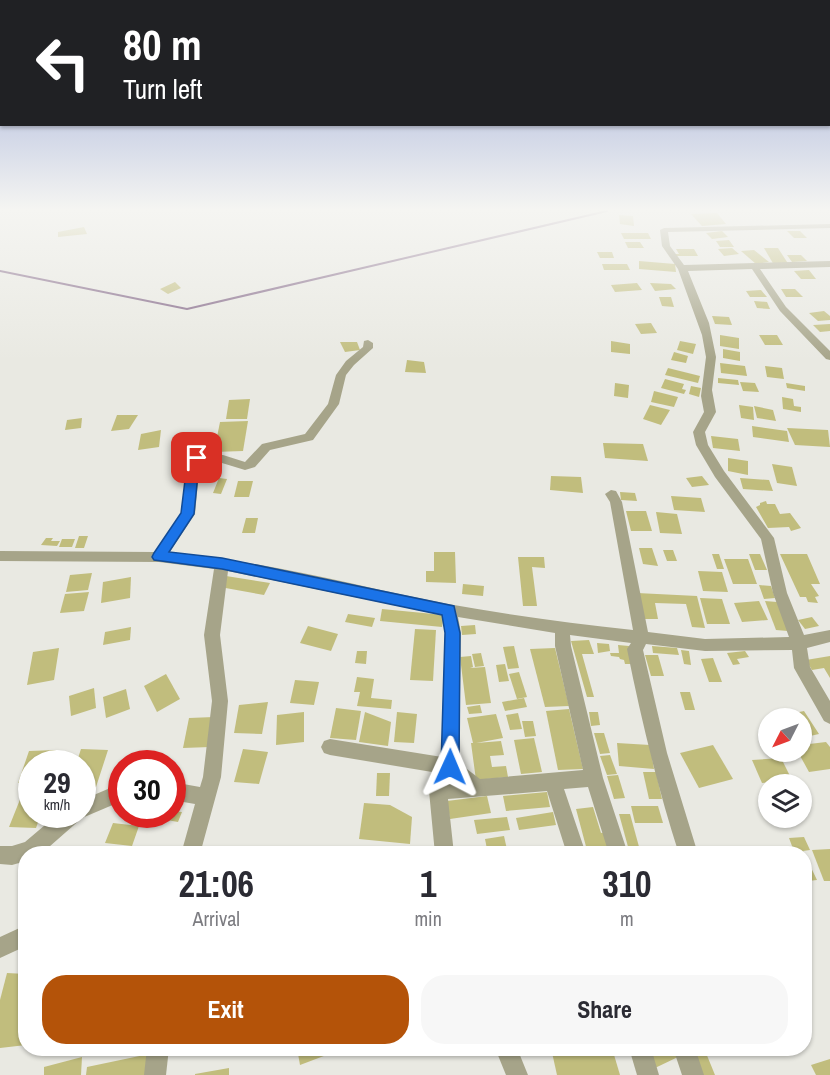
<!DOCTYPE html>
<html lang="en">
<head>
<meta charset="utf-8">
<style>
  body { margin:0; font-family:"Archivo Narrow",sans-serif; background:#f7f7f7; color:#2b2b33; height:100vh; display:flex; flex-direction:column; font-size:22px; white-space:nowrap }
  * { box-sizing:border-box; margin:0 }
  p { font-size:20px; color:#7c7c81 }
  .icon { flex:none; width:33px; height:33px; fill:none; stroke:currentColor; stroke-width:2; stroke-linecap:round; stroke-linejoin:round }
  .map { position:relative; flex:1; overflow:hidden }
  .sheet { position:absolute; left:18px; top:846px; width:794px; height:210px; display:flex; flex-direction:column; background:#fff; border-radius:24px; box-shadow:0 2px 4px #0004 }
  .sheet>* { flex:none }
  .top-card { position:absolute; left:0px; top:0px; width:831px; height:126px; box-shadow:0 2px 4px #0004; background:#202124; color:#fff; overflow:hidden }
  .needle { width:39px; rotate:228deg }
  .tools { position:absolute; left:758px; top:708px; display:grid; gap:12px }
  .tools a { display:grid; place-items:center; width:54px; height:54px; border-radius:50%; background:#fff; box-shadow:0 2px 4px #0004; font-size:30px }
  .speed { position:absolute; left:18px; top:750px; display:flex; gap:12px; font-size:30px; font-weight:700; text-align:center }
  .speed>* { display:grid; place-content:center; width:78px; height:78px; border-radius:50%; background:#fff; box-shadow:0 2px 4px #0004; line-height:1 }
  .speed small { font-size:15px; font-weight:400 }
  .speed .limit { border:9px solid #d22; background:#fff; color:#111 }
  .pin { position:absolute; display:grid; place-items:center; width:51px; height:51px; color:#fff; margin:-26px; border-radius:12px; box-shadow:0 3px 9px #0006 }
  .me { position:absolute; width:66px; margin:-33px; rotate:1deg; stroke-linejoin:round; filter:drop-shadow(0 0 4px #0008) }
  .turn { display:flex; align-items:center; gap:21px; height:126px; padding:0 24px; font-size:27px }
  .turn .icon { width:78px; height:78px; stroke-width:2.5 }
  .turn b { display:block; font-size:42px; line-height:51px }
  .eta { display:flex; justify-content:space-evenly; align-items:center; height:102px; text-align:center }
  .eta b { font-size:36px; font-weight:800; line-height:42px }
  .cta { display:flex; gap:12px; margin-top:auto; padding:12px 24px }
  .cta a { flex:1; height:69px; border-radius:24px; background:#b45309; color:#fff; font-size:24px; font-weight:800; line-height:69px; text-align:center }
  .cta a+a { background:#f7f7f7; color:#2b2b33 }
  .map>svg:first-child { display:block }
  .lines { fill:none; stroke-linecap:round; stroke-linejoin:round }
  .stream { stroke:#7e6183; stroke-width:2 }
  .building { fill:#c1bd7d }
  .street { fill:#a6a489; fill-rule:evenodd }
  .route { fill:#1a73e8; stroke:#114b97; stroke-width:1.5 }
</style>
</head>
<body>
<div class="map">
<svg width="830" height="1075" viewBox="0 0 830 1075">
  <rect width="100%" height="100%" fill="#e9e9e2"/>
  <g class="lines">
    <!-- stream -->
    <path class="stream" d="M0 271 187 309 607 211"/>
  </g>
  <!-- building -->
  <g class="building">
    <path d="M717 213 726 224 702 226 691 214Z"/>
    <path d="M619 215 633 216 634 226 620 224Z"/>
    <path d="M84 227 87 234 58 237V232Z"/>
    <path d="M722 231 728 237 712 239 706 233Z"/>
    <path d="M787 231H800L807 238H794Z"/>
    <path d="M621 233H648L651 239H624Z"/>
    <path d="M729 240 734 247H720L716 241Z"/>
    <path d="M625 242H640L644 248H628Z"/>
    <path d="M732 248 739 254 724 256 718 249Z"/>
    <path d="M764 248H778L789 265H774Z"/>
    <path d="M676 249H694L698 256H676L675 254H679Z"/>
    <path d="M754 250 769 262 756 264 741 251Z"/>
    <path d="M597 252H612L614 258H600Z"/>
    <path d="M787 255H801L807 261 792 262Z"/>
    <path d="M639 261 675 264 676 272 639 269Z"/>
    <path d="M602 264H627L630 270H604Z"/>
    <path d="M809 270 816 279H801L794 271Z"/>
    <path d="M175 282 181 288 168 294 160 289Z"/>
    <path d="M637 283 642 290 615 292 611 285Z"/>
    <path d="M650 283 671 284 676 289 655 291Z"/>
    <path d="M781 289H795L803 297H786Z"/>
    <path d="M761 290 767 297H750L746 291Z"/>
    <path d="M659 297H671L674 307 662 306Z"/>
    <path d="M754 301 767 302 770 309 757 308Z"/>
    <path d="M824 311 830 316V320L818 321 809 313Z"/>
    <path d="M712 316 729 317 732 325 715 324Z"/>
    <path d="M651 323 657 333 641 334 635 324Z"/>
    <path d="M830 324V331L820 332 813 325Z"/>
    <path d="M720 335 739 338V349L720 346Z"/>
    <path d="M759 335H777L783 345H765Z"/>
    <path d="M611 341 630 344V354L611 352Z"/>
    <path d="M680 341 696 344 693 354 677 350Z"/>
    <path d="M340 342H357L360 350 345 352Z"/>
    <path d="M723 349 740 352V361L723 358Z"/>
    <path d="M674 352 688 356 686 363 671 360Z"/>
    <path d="M407 360 424 362 426 373 405 372Z"/>
    <path d="M720 363 745 366 747 376 721 373Z"/>
    <path d="M765 366 782 368 784 379 767 377Z"/>
    <path d="M668 368 700 376 698 383 665 375Z"/>
    <path d="M718 378 738 380 739 385 718 383Z"/>
    <path d="M665 379 684 384 682 389 686 390 684 394 661 388Z"/>
    <path d="M740 382 755 383 759 392 743 391Z"/>
    <path d="M615 383 629 385 628 398 614 396Z"/>
    <path d="M786 383 805 386V391L787 388Z"/>
    <path d="M691 386 701 388 699 397 689 394Z"/>
    <path d="M654 391 678 397 674 407 651 402Z"/>
    <path d="M782 397 793 399 794 406 801 407V412L783 409Z"/>
    <path d="M250 399 247 419H226L229 400Z"/>
    <path d="M650 405 670 410 661 425 643 419Z"/>
    <path d="M739 405 753 407 754 420 741 418Z"/>
    <path d="M754 406 773 410 776 421 757 418Z"/>
    <path d="M117 415H138L129 429 111 431Z"/>
    <path d="M82 418 81 428 65 430 67 420Z"/>
    <path d="M248 421 243 451 214 452 220 422Z"/>
    <path d="M752 426 787 431 789 442 753 437Z"/>
    <path d="M787 428 828 430 830 447 795 445Z"/>
    <path d="M161 430 159 447 138 450 141 434Z"/>
    <path d="M711 436 738 439 740 451 713 448Z"/>
    <path d="M603 443 643 444 648 461 605 458Z"/>
    <path d="M728 458 748 461V475L728 471Z"/>
    <path d="M772 464 792 467 797 486 777 483Z"/>
    <path d="M551 476 581 477 583 493 550 490Z"/>
    <path d="M702 476 709 485 692 487 686 478Z"/>
    <path d="M219 478 227 479 221 494 213 493Z"/>
    <path d="M740 478 769 480 773 491 743 489Z"/>
    <path d="M238 481H253L249 497H234Z"/>
    <path d="M620 492 635 493 637 501 621 500Z"/>
    <path d="M671 496 701 498 705 512 674 510Z"/>
    <path d="M766 501 767 504H775L780 514 790 513 801 528 791 531 789 527 768 528 756 507 760 505V503Z"/>
    <path d="M626 511H646L652 531H631Z"/>
    <path d="M656 512 677 514 682 534 660 533Z"/>
    <path d="M246 518H258L255 533H242Z"/>
    <path d="M79 536H88L84 548H75Z"/>
    <path d="M46 538H53L51 541H60L57 546 41 545Z"/>
    <path d="M62 539H75L72 547H59Z"/>
    <path d="M639 548H652L658 566 643 564Z"/>
    <path d="M663 550H673L677 561H667Z"/>
    <path d="M434 552H455L456 583 426 582V571H434Z"/>
    <path d="M712 554H719L724 569H717Z"/>
    <path d="M749 554H760L767 570H755Z"/>
    <path d="M780 554H807L820 584H811L819 596 815 597 818 603 808 602 806 597H800Z"/>
    <path d="M518 557H544L545 568 532 567 537 606H523Z"/>
    <path d="M724 559H748L757 584H733Z"/>
    <path d="M698 571 722 572 728 592 703 591Z"/>
    <path d="M92 573 88 590 66 592 70 575Z"/>
    <path d="M226 576 270 583 264 595 220 587Z"/>
    <path d="M131 577 130 598 101 603 103 582Z"/>
    <path d="M463 584 484 586 483 596 462 594Z"/>
    <path d="M759 585 771 586 775 598 764 599Z"/>
    <path d="M89 592 84 611 60 613 65 594Z"/>
    <path d="M637 593 697 596 705 628 692 627 686 604 655 603 658 619H642Z"/>
    <path d="M700 598 722 599 730 624H707Z"/>
    <path d="M759 601 768 620 742 622 734 603Z"/>
    <path d="M765 601 777 602 788 631 776 630Z"/>
    <path d="M382 609 444 615 442 627 380 621Z"/>
    <path d="M348 614 375 618 372 627 345 622Z"/>
    <path d="M812 617 819 626 805 629 798 620Z"/>
    <path d="M475 625 476 634 462 635 461 626Z"/>
    <path d="M308 626 338 634 331 651 300 643Z"/>
    <path d="M131 627 130 640 103 645 105 632Z"/>
    <path d="M415 629 436 630 433 681 410 680Z"/>
    <path d="M589 640 594 654H582L594 697H587L571 641Z"/>
    <path d="M597 643 609 644 610 651 598 653Z"/>
    <path d="M618 645 629 646 631 664H625L624 660 620 659 619 657 611 656 610 653H619Z"/>
    <path d="M514 646 519 668 508 669 503 647Z"/>
    <path d="M652 646 677 648 679 655 653 653Z"/>
    <path d="M59 648 54 680 27 685 33 652Z"/>
    <path d="M555 648 569 706 545 707 530 649Z"/>
    <path d="M681 650 689 651 691 665 684 664Z"/>
    <path d="M357 651H367L366 664 355 663Z"/>
    <path d="M745 651 749 657 737 659 740 664 733 665 727 653Z"/>
    <path d="M481 653 484 666 475 667 472 654Z"/>
    <path d="M645 655H658L664 676H651Z"/>
    <path d="M471 656 473 667 470 668 485 667 491 703 466 705 460 657Z"/>
    <path d="M830 656V678L824 668 812 670 806 660Z"/>
    <path d="M713 658 722 682H709L701 659Z"/>
    <path d="M505 664 509 681 499 682 496 665Z"/>
    <path d="M519 672 527 697 517 699 509 674Z"/>
    <path d="M166 674 180 699 157 712 144 686Z"/>
    <path d="M357 677 374 679 371 698 392 700 391 709 357 706 360 692H354Z"/>
    <path d="M295 680 319 682 314 705 290 703Z"/>
    <path d="M94 688 96 708 71 716 69 696Z"/>
    <path d="M126 689 130 709 106 718 103 697Z"/>
    <path d="M680 692H690L695 710H685Z"/>
    <path d="M524 698 527 707 505 711 502 702Z"/>
    <path d="M268 702 262 734 234 733 239 705Z"/>
    <path d="M480 705 482 713 469 714 467 707Z"/>
    <path d="M336 708 361 711 356 740 330 738Z"/>
    <path d="M569 709 583 769 558 770 546 711Z"/>
    <path d="M804 711 819 734 801 738V718H771Z"/>
    <path d="M304 712V742L276 745 277 715Z"/>
    <path d="M365 712 391 722 388 746 359 742Z"/>
    <path d="M397 712 417 714 414 743 394 742Z"/>
    <path d="M589 712H598L600 725 591 726Z"/>
    <path d="M518 713 522 729 510 730 506 715Z"/>
    <path d="M496 714 503 738 476 743 501 741 504 755 490 756 492 767 506 766 508 777 476 780 471 743H473L467 718Z"/>
    <path d="M214 717 210 747 183 748 189 718Z"/>
    <path d="M522 721H533L536 736 525 737Z"/>
    <path d="M594 733H604L610 753 600 754Z"/>
    <path d="M534 738 542 772 521 774 514 740Z"/>
    <path d="M826 742 830 747V769L809 772 798 752H801V745Z"/>
    <path d="M617 743 650 745 654 769 619 766Z"/>
    <path d="M713 745 733 779 699 788 680 753Z"/>
    <path d="M81 749 108 750 96 787H82V764H76Z"/>
    <path d="M243 749 268 752 259 784 234 782Z"/>
    <path d="M56 750 51 764H32V782L18 783 29 751Z"/>
    <path d="M610 755 617 774 607 775 600 756Z"/>
    <path d="M781 758 792 780 762 783 752 760Z"/>
    <path d="M643 772H656L662 799H649Z"/>
    <path d="M377 773H390L389 796H376Z"/>
    <path d="M618 775 625 798 614 799 607 776Z"/>
    <path d="M23 792H32V814H41L36 828 9 827Z"/>
    <path d="M547 792 550 807 506 811 503 796Z"/>
    <path d="M487 796 491 813 450 819 447 801Z"/>
    <path d="M364 803 390 805 412 817 410 844 359 839Z"/>
    <path d="M631 806H658L663 823H635Z"/>
    <path d="M593 807 601 833 606 832 612 854H588L576 809Z"/>
    <path d="M172 811 182 812 178 822 156 818 157 814H172Z"/>
    <path d="M553 812 556 825 519 830 516 818Z"/>
    <path d="M619 814H630L641 854H630Z"/>
    <path d="M507 817 510 830 477 834 474 820Z"/>
    <path d="M113 823 139 826 132 846 105 843Z"/>
    <path d="M504 836 508 854H488L485 839Z"/>
    <path d="M804 837 810 850 803 851 817 880 808 881 804 872V854H795L789 838Z"/>
    <path d="M830 849V881H824L812 850Z"/>
    <path d="M7 973 26 974V1045L0 1048V1000Z"/>
    <path d="M297 1048H337V1051L300 1065Z"/>
    <path d="M551 1048H612L620 1075H557Z"/>
    <path d="M647 1048H677L680 1056 655 1068Z"/>
    <path d="M706 1053 715 1075H703L695 1056Z"/>
    <path d="M149 1054 145 1075H86L87 1067Z"/>
    <path d="M82 1057 81 1075H44V1067Z"/>
    <path d="M830 1059V1075H816L811 1065Z"/>
    <path d="M229 1068V1075H195V1074Z"/>
  </g>
  <g class="lines">
    <!-- street -->
    <g class="street">
      <path d="M830 224V228L668 232 670 246 684 265 830 261V267L760 269 786 307 830 351V360L826 359 780 311 752 269 688 271 709 323 716 357 712 390 716 412 705 432 708 445 724 471 774 538 787 593 804 635 830 630V642L807 648 810 667 830 701V724L824 721 794 668 792 650 705 651 646 644 643 650 667 753 698 854H679C657 786 641 718 627 649L631 643 570 635 571 646 603 778 628 854H609L588 787 564 789 586 854H567L547 791 448 799 454 854H435L429 791 438 773 330 755 324 753 321 747 324 741 330 739 442 757 445 633 442 615 228 571 220 635 228 701 221 777 200 854H181L195 804 172 800V782L200 787 203 777 212 701 204 635 214 569 159 562 0 561V551L155 552 182 513 187 463 193 454 223 455 245 462 262 444 305 434 328 404 336 375 346 361 363 347 364 341 368 340 373 343V348L354 365 346 375 339 404 313 440 270 450 255 467 245 470 222 463 200 461 195 514 169 553C263 560 355 586 448 604 509 615 571 623 633 630L610 502 605 494 611 490 616 491 622 502 648 632 705 639 789 637 773 593 761 539 715 477 696 445 693 432 704 412 701 396 706 357 702 335 678 269 662 246 660 230 664 228ZM458 617 555 633V646L583 770 480 779 459 763 461 633Z"/>
      <path d="M122 783V801L82 818 41 854H26V861L12 865 0 864V846H12L25 842 58 814H82V800Z"/>
      <path d="M26 925V946L0 958V937Z"/>
      <path d="M147 1048H169L166 1075H144Z"/>
      <path d="M495 1048H517L528 1075H506Z"/>
      <path d="M629 1048H651L659 1075H637Z"/>
      <path d="M673 1048H695L704 1075H682Z"/>
    </g>
  </g>
  <!-- sky -->
  <linearGradient id="sky" x2="0" y2="1"><stop stop-color="#91a1d4"/><stop offset="0.58" stop-color="#f5f5f2"/><stop offset="1" stop-color="#f5f5f2" stop-opacity="0"/></linearGradient>
  <rect width="830" height="361" fill="url(#sky)"/>
  <!-- route -->
  <path class="route" d="M197 453 203 458 199 464 194 514 169 552 222 558 454 606 460 633 459 767 456 773 450 775 443 773 441 767 445 633 442 615 222 569 154 560 152 557 154 553 181 513 187 464 193 455Z"/>
</svg>
<div class="tools">
<a><svg class="needle" viewBox="-14 -14 28 28"><path d="M0-13l5 13h-10z" fill="#e53935"/><path d="M0 13l5-13h-10z" fill="#7c7c81"/></svg></a>
<a><svg class="icon" aria-label="layers" viewBox="0 0 24 24"><path d="M12 4l9 5-9 5-9-5zM3 14l9 5 9-5"/></svg></a>
</div>
<div class="speed"><div>29<small>km/h</small></div><div class="limit">30</div></div>
<div class="pin" style="left:197px;top:458px;background:#d93025"><svg class="icon" aria-label="arrive" viewBox="0 0 24 24"><path d="M6 21V4h12l-3 4 3 4H6"/></svg></div>
<svg class="me" style="left:450px;top:767px" viewBox="-20 -20 40 40"><path d="M0-17L14 15 0 8-14 15z" fill="#1a73e8" stroke="#fff" stroke-width="4"/></svg>
<div class="top-card">
<div class="turn"><svg class="icon" aria-label="left" viewBox="0 0 24 24"><path d="M17 20v-9H6M10 6l-5 5 5 5"/></svg><div><b>80 m</b>Turn left</div></div>
</div>
<section class="sheet">
<div class="eta">
<div><b>21:06</b><p>Arrival</p></div>
<div><b>1</b><p>min</p></div>
<div><b>310</b><p>m</p></div>
</div>
<div class="cta"><a>Exit</a><a>Share</a></div>
</section>
</div>
</body>
</html>
